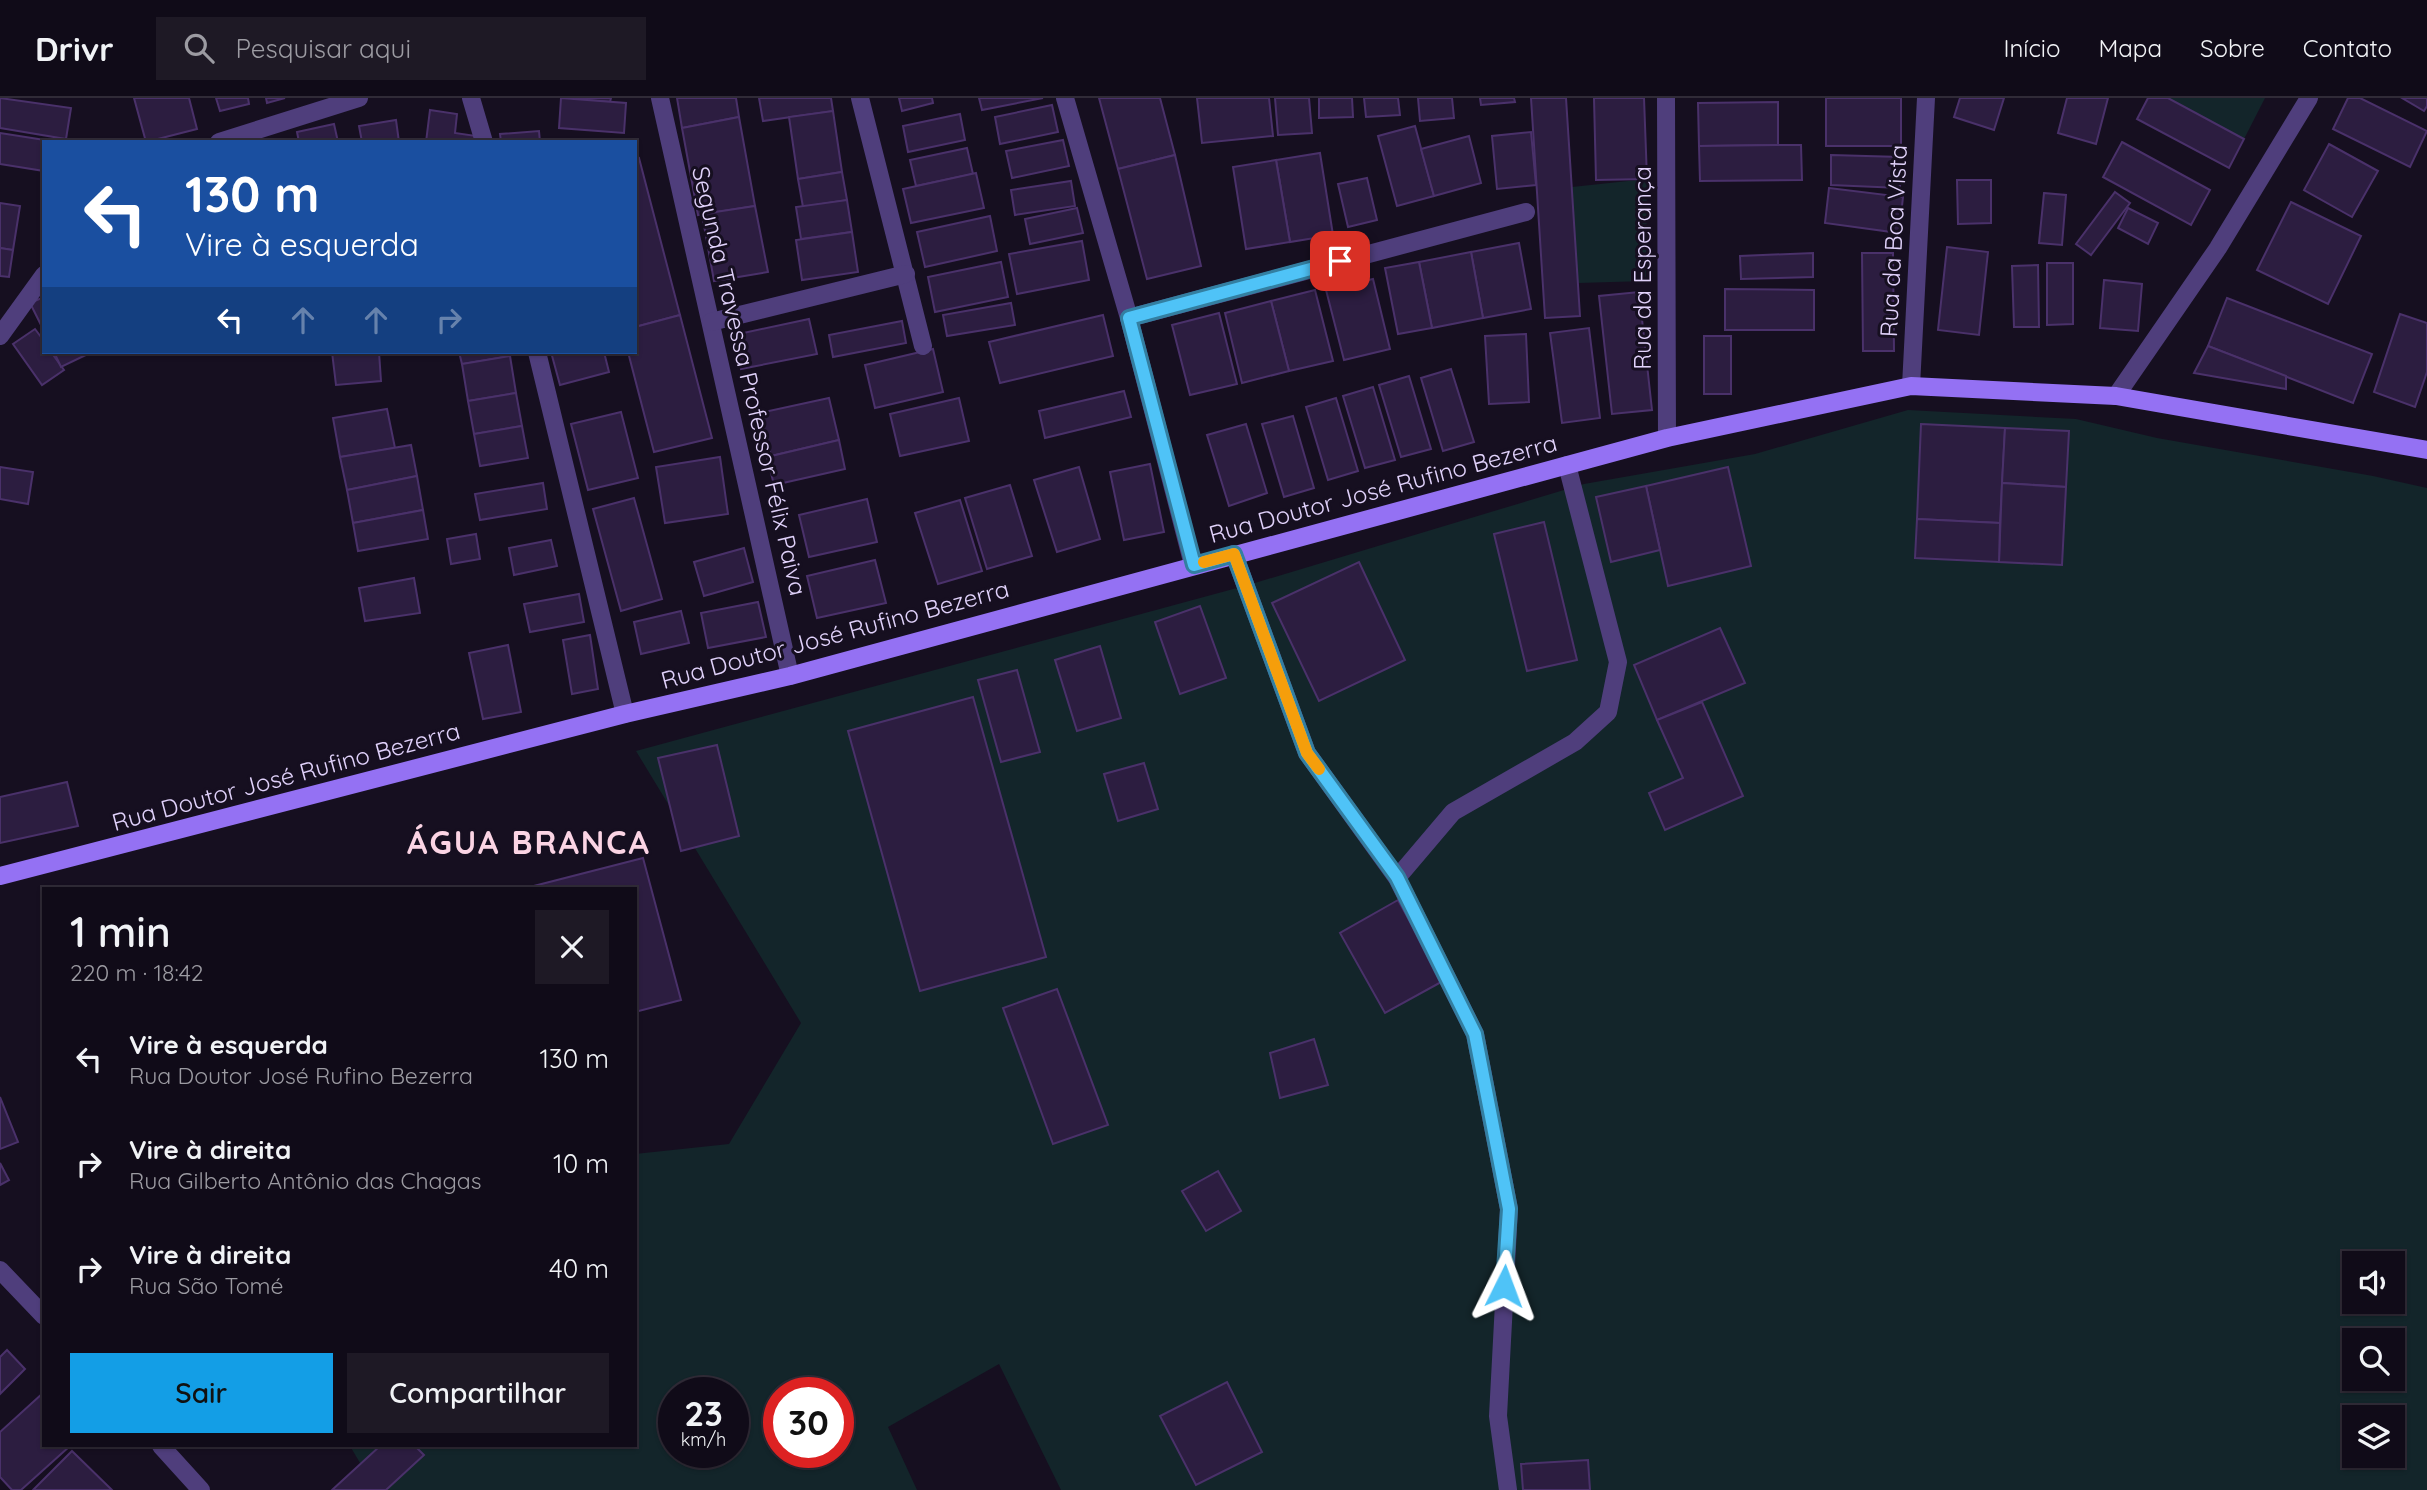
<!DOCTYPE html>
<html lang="pt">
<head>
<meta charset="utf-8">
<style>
  body { margin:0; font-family:Quicksand,sans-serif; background:#1e1925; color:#f1f3f6; height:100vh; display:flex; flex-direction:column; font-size:26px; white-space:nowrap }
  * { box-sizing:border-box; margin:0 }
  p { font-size:23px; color:#9c9ba2 }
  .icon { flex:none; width:38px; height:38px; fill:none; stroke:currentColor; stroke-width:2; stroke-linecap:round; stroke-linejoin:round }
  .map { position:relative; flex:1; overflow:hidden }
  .panel { position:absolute; left:42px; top:789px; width:595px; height:560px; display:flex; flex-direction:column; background:#100b18; border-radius:0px; box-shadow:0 2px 5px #0004,0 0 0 2px #302b37 }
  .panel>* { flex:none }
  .banner { position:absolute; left:42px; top:42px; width:595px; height:214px; border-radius:0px; box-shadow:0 2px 5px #0004,0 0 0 2px #302b37; background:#1a4fa0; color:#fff; overflow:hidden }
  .buttons { position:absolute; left:2342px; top:1153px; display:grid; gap:14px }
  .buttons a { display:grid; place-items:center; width:63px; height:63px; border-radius:0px; background:#100b18; box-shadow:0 2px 5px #0004,0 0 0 2px #302b37; font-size:35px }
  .speed { position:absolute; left:658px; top:1279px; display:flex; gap:14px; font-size:35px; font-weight:700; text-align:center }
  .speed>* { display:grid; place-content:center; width:91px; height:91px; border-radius:50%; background:#100b18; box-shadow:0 2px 5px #0004,0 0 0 2px #302b37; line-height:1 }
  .speed small { font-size:18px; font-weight:400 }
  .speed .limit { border:10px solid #d22; background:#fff; color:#111 }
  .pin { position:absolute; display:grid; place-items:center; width:60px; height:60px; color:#fff; margin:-30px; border-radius:14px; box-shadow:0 4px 10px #0006 }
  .me { position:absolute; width:77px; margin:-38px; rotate:3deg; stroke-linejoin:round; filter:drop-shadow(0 0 5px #0008) }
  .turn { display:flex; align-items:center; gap:24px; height:147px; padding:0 28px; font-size:32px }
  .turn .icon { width:91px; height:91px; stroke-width:2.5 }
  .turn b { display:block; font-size:49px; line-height:60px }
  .lanes { display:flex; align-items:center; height:66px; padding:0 28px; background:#0003; justify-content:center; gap:35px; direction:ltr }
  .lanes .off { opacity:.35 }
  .round { display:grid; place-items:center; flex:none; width:74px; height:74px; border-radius:0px; background:#1e1925 }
  .summary { display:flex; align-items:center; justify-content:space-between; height:119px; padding:0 28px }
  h1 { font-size:42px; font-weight:600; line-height:52px }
  .cta { display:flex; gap:14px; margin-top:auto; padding:14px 28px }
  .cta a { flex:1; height:80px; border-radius:0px; background:#139ee6; color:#111; font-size:28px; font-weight:600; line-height:80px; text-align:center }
  .cta a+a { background:#1e1925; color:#f1f3f6 }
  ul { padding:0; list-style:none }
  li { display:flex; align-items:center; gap:21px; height:105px; padding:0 28px }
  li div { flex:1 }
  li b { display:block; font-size:26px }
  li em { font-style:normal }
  header { display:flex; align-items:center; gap:42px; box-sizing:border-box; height:98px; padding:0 35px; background:#100b18; border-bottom:2px solid #302b37 }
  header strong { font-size:33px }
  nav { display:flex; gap:38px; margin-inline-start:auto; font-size:24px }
  .search { width:490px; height:63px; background:#1e1925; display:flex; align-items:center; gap:18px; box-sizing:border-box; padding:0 24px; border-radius:0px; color:#9c9ba2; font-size:26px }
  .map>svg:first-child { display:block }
  .green { fill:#13252a; fill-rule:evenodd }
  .building { fill:#2c1d40; stroke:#4a316a; stroke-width:2 }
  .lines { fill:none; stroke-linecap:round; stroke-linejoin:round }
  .minor { stroke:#4f3e7c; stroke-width:18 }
  .secondary { stroke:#9471f3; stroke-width:18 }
  .route-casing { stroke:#337fa1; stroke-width:18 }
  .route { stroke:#4fc3f7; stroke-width:12 }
  .slow { stroke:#f59e0b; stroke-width:12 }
  .labels { text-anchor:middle; stroke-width:6; stroke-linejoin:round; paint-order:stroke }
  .street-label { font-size:24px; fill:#e1d2fb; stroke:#160f20 }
  .district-label { font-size:32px; font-weight:bold; letter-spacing:2px; fill:#fbd4e4; stroke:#160f20 }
</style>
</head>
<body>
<header>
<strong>Drivr</strong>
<div class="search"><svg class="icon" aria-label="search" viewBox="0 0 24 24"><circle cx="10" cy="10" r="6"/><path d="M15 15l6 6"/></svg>Pesquisar aqui</div>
<nav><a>Início</a><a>Mapa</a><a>Sobre</a><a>Contato</a></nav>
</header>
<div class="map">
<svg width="2427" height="1392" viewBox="0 0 2427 1392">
  <rect width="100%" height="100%" fill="#160f20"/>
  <!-- green -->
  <g class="green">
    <path d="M2168 0H2265L2244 41Z"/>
    <path d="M1647 81 1646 183 1578 185 1572 89Z"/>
    <path d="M1908 312 2076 321 2157 340 2373 378 2427 390V1392H1061L999 1266 888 1329 917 1392H376L350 1348H635V1056L729 1046 801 925 636 653 1248 487 1584 386 1755 356ZM2354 1166H2392V1204H2354ZM2354 1242H2392V1281H2354ZM674 1295H733V1354H674ZM779 1295H838V1354H779ZM2354 1320H2392V1358H2354Z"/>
  </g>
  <!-- building -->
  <g class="building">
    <path d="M0 0 71 10 66 41 0 30Z"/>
    <path d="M134 0H189L197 31 146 44Z"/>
    <path d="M216 0H248L249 6 220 13Z"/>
    <path d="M266 0H285L267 5Z"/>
    <path d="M561 0H611L610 4Z"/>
    <path d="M561 0 626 5 624 35 559 30Z"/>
    <path d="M677 0H736L739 19 682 30Z"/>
    <path d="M759 0H831L833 13 763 23Z"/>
    <path d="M899 0H932L933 5 902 13Z"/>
    <path d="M979 0H1043L982 12Z"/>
    <path d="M1099 0H1160L1175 57 1118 71Z"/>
    <path d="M1197 0H1269L1273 38 1202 45Z"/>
    <path d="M1275 0H1309L1312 35 1278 37Z"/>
    <path d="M1319 0H1352L1353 19 1319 20Z"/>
    <path d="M1364 0H1398L1400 17 1366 19Z"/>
    <path d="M1418 0H1452L1454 20 1420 23Z"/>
    <path d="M1480 0H1514L1515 4 1481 7Z"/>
    <path d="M1531 0H1566L1580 218 1545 220Z"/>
    <path d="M1594 0H1644L1647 81 1596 82Z"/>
    <rect x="1826" y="0" width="75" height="48"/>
    <path d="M1960 0H2004L1994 32 1954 19Z"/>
    <path d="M2067 0H2108L2096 46 2058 35Z"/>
    <path d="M2148 0H2168L2244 41 2229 70 2137 21Z"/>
    <path d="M2348 0H2360L2427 33 2410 69 2333 31Z"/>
    <path d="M2402 0H2427V8L2424 13Z"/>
    <path d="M1778 4V47L1699 48 1698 5Z"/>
    <path d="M1052 7 1058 34 1000 46 995 19Z"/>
    <path d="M430 12 457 16 455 35 476 38 475 44H426Z"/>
    <path d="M833 13 842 74 798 81 789 19Z"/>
    <path d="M960 16 965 42 908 54 903 28Z"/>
    <path d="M739 19 755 108 698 117 682 30Z"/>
    <path d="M396 22 399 44H362L359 28Z"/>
    <path d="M334 26 338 44H299L297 34Z"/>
    <path d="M1415 28 1434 98 1397 108 1378 38Z"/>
    <path d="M539 33 540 44H501L500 36Z"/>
    <path d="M1531 34 1536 87 1497 91 1492 38Z"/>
    <path d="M0 35 51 43 44 44V73L0 66Z"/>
    <path d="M1469 38 1481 85 1434 98 1421 51Z"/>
    <path d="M1063 42 1069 68 1012 80 1006 53Z"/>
    <path d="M2122 44 2210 92 2191 127 2103 79Z"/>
    <path d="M2329 46 2378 73 2352 119 2304 92Z"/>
    <path d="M1778 47H1801L1802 82 1700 83 1699 48Z"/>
    <path d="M967 50 973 76 916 88 910 62Z"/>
    <path d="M1320 55 1333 137 1290 144 1276 62Z"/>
    <path d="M1175 57 1201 168 1147 181 1118 71Z"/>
    <path d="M1831 57 1901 59 1900 90 1831 87Z"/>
    <path d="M639 60 680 217 635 229V61Z"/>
    <path d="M1276 62 1290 144 1246 151 1233 69Z"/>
    <path d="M842 74 847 102 803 109 798 81Z"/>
    <path d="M976 75 984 110 911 125 903 91Z"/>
    <path d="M1367 80 1377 122 1348 129 1338 86Z"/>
    <path d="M1957 82H1991V125L1958 126Z"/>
    <path d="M1071 83 1075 108 1015 117 1011 92Z"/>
    <path d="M1829 90 1903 99 1899 135 1825 125Z"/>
    <path d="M2115 94 2130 105 2091 157 2076 146Z"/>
    <path d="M2044 95 2066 97 2062 147 2039 145Z"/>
    <path d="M847 102 852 134 801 141 796 109Z"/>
    <path d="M2291 104 2361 138 2328 206 2257 172Z"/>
    <path d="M0 105 20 108 13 152 0 150Z"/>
    <path d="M755 108 768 174 714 183 702 116Z"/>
    <path d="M1077 110 1083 135 1030 146 1025 121Z"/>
    <path d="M2128 110 2158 125 2148 146 2118 130Z"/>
    <path d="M990 118 997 153 925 169 917 134Z"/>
    <path d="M852 134 858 174 802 182 796 142Z"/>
    <path d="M1082 143 1089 182 1017 196 1009 156Z"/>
    <path d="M1519 145 1531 211 1483 220 1471 154Z"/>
    <path d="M1947 149 1988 154 1979 237 1938 232Z"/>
    <path d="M0 150 13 152 9 179 0 178Z"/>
    <path d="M1471 154 1483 220 1432 230 1419 164Z"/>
    <path d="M1813 155V179L1741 181 1740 158Z"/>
    <path d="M1862 155H1893L1894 253H1863Z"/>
    <path d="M1001 164 1008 199 935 214 928 179Z"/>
    <path d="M1419 164 1432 230 1398 236 1385 170Z"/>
    <path d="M2047 165H2073V226L2047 227Z"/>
    <path d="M2038 167 2039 229H2014L2012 168Z"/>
    <path d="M1373 181 1390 251 1344 262 1326 192Z"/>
    <path d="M2104 182 2142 186 2138 233 2100 230Z"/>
    <path d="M1725 191 1814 192V232H1725Z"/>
    <path d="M1315 192 1333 263 1289 273 1271 203Z"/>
    <path d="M1639 194 1652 312 1612 316 1599 198Z"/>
    <path d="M44 199V233L30 205Z"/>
    <path d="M2227 200 2372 256 2353 305 2208 248Z"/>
    <path d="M1271 203 1289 273 1242 285 1225 215Z"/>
    <path d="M1011 205 1015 227 947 238 943 217Z"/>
    <path d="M1219 215 1237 286 1190 297 1172 227Z"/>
    <path d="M2400 216 2427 225V274L2415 309 2374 294Z"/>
    <path d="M680 217 712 340 654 354 628 254H635V229Z"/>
    <path d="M1103 217 1113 258 1000 285 989 244Z"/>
    <path d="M809 221 817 256 741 271 734 237Z"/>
    <path d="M902 223 906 245 833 259 829 237Z"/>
    <path d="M1589 230 1600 320 1562 325 1550 235Z"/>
    <path d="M35 231 44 243V254H51L64 272 42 287 13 246Z"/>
    <path d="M1526 236 1529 304 1489 306 1485 238Z"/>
    <rect x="1704" y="238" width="27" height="58"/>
    <path d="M2208 248 2286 278V291L2194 275Z"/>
    <path d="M933 251 943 294 875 310 865 267Z"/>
    <path d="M54 254H92L61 269Z"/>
    <path d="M332 254H379L381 283 336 287Z"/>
    <path d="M459 254H509L510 258 462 266Z"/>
    <path d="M551 254H604L609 274 560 287Z"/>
    <path d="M510 258 516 295 468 303 462 266Z"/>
    <path d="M1451 271 1474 344 1443 353 1421 280Z"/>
    <path d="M1409 278 1431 351 1401 359 1379 287Z"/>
    <path d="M1373 289 1395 362 1365 370 1343 298Z"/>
    <path d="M1124 293 1131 319 1045 340 1039 313Z"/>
    <path d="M516 295 522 328 474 336 468 303Z"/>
    <path d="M829 300 839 342 771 358 760 315Z"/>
    <path d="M959 300 969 343 900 358 890 316Z"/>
    <path d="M1336 300 1358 373 1328 382 1306 309Z"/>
    <path d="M387 311 395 350 340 359 333 320Z"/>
    <path d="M621 314 638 380 588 392 571 326Z"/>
    <path d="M1293 318 1314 390 1284 399 1262 326Z"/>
    <path d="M1246 326 1267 395 1229 408 1207 337Z"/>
    <path d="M1921 326 2005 330 2000 425 1917 421Z"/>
    <path d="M522 328 528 360 480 368 474 336Z"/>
    <path d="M2005 330 2069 333 2066 389 2002 385Z"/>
    <path d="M839 342 845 371 774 387 767 359Z"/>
    <path d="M411 347 417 378 347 392 340 359Z"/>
    <path d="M720 359 728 416 665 425 656 369Z"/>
    <path d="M1150 366 1164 434 1124 442 1110 374Z"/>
    <path d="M0 369 33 374 28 406 0 401Z"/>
    <path d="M1079 369 1100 441 1057 454 1034 382Z"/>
    <path d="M1728 369 1751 468 1668 488 1646 388Z"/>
    <path d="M417 378 423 412 353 425 347 392Z"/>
    <path d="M543 385 547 411 480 422 475 396Z"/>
    <path d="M2002 385 2066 389 2062 467 1999 464Z"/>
    <path d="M1010 387 1032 458 987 471 965 400Z"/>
    <path d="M1646 388 1660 452 1611 464 1596 399Z"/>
    <path d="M634 400 662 501 621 513 593 411Z"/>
    <path d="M867 401 877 444 809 459 799 417Z"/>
    <path d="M960 402 982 473 938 486 915 415Z"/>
    <path d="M423 412 428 441 358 453 353 425Z"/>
    <path d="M1917 421 2000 425 1999 464 1915 460Z"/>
    <path d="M1544 424 1577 562 1527 573 1494 436Z"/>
    <path d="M476 436 480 461 451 466 447 441Z"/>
    <path d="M551 442 557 468 514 477 509 450Z"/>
    <path d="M744 450 753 484 704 498 694 464Z"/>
    <path d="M875 462 886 505 817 520 807 478Z"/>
    <path d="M1359 464 1405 562 1319 603 1272 505Z"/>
    <path d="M414 480 420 515 365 523 359 490Z"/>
    <path d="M579 496 584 524 530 534 524 506Z"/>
    <path d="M758 504 766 539 708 550 701 515Z"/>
    <path d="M1200 508 1226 580 1180 596 1155 524Z"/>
    <path d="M681 513 689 545 641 556 634 524Z"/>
    <path d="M1720 530 1745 585 1657 622 1634 567Z"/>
    <path d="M590 537 598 591 572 596 563 542Z"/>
    <path d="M508 547 521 614 483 621 469 555Z"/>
    <path d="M1100 548 1121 620 1077 633 1055 562Z"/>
    <path d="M1017 572 1040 654 1001 664 978 582Z"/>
    <path d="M973 599 1046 859 920 893 848 633Z"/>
    <path d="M1702 604 1743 698 1665 732 1649 695 1683 680 1657 622Z"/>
    <path d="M717 647 739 738 681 753 658 660Z"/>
    <path d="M1144 665 1158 711 1118 723 1104 676Z"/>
    <path d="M67 684 78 728 0 745V699Z"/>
    <path d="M643 760 681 902 635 914V791H522Z"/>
    <path d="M1398 802 1443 883 1385 915 1340 835Z"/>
    <path d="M1057 891 1108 1027 1053 1046 1003 910Z"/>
    <path d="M1314 941 1328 987 1280 1000 1270 955Z"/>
    <path d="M0 999 18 1044 0 1051Z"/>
    <path d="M0 1065 9 1082 0 1087Z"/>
    <path d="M1218 1073 1241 1113 1206 1133 1182 1093Z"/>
    <path d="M7 1252 25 1271 0 1296V1259Z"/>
    <path d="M1227 1284 1262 1354 1196 1387 1160 1318Z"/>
    <path d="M43 1295 44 1348H70L21 1392H12L0 1379V1334Z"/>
    <path d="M380 1348H415L424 1357 386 1392H332Z"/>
    <path d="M72 1353 112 1392H33Z"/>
    <path d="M1588 1362 1590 1392H1523L1521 1366Z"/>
  </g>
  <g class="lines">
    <!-- minor -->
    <g class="minor">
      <path d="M471 0 484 44"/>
      <path d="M660 0 790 578"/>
      <path d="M860 0 923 248"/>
      <path d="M1065 0 1129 220 1193 467"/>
      <path d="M1666 0 1667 340"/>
      <path d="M219 44 359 0"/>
      <path d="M1129 220 1526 114"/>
      <path d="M711 224 906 176"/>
      <path d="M0 238 44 177"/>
      <path d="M537 254 625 616"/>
      <path d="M1911 288 1926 0"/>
      <path d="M2116 298 2218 150 2309 0"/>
      <path d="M1234 456 1307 655 1397 780 1475 936 1509 1111 1498 1318 1508 1392"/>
      <path d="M1397 780 1453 714 1575 644 1608 614 1618 564 1567 367"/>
      <path d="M0 1172 44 1218"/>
      <path d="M161 1348 201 1392"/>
    </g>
    <!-- secondary -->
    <path class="secondary" d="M0 778 625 616 790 578 1667 340 1911 288 2116 298 2427 352"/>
  </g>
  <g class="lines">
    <!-- route casing -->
    <g class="route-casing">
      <path id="route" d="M1340 163 1129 220 1194 467 1234 456 1307 655 1397 779 1475 936 1509 1111 1504 1188"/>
    </g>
    <!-- route -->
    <use href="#route" class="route"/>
    <!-- slow -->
    <path class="slow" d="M1204 464 1234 456 1307 655 1319 671"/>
  </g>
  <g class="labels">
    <!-- street labels -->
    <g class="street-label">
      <text transform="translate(1894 143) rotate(-87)" y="8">Rua da Boa Vista</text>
      <text transform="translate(1643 170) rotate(-90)" y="8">Rua da Esperança</text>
      <text transform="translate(749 283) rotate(77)" y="8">Segunda Travessa Professor Félix Paiva</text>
      <text transform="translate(1383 391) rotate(-15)" y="8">Rua Doutor José Rufino Bezerra</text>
      <text transform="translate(835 537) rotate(-15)" y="8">Rua Doutor José Rufino Bezerra</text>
      <text transform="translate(286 679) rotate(-15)" y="8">Rua Doutor José Rufino Bezerra</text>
    </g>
    <!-- district labels -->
    <g class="district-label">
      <text x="529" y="756">ÁGUA BRANCA</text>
    </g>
  </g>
</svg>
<div class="buttons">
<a><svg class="icon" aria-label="sound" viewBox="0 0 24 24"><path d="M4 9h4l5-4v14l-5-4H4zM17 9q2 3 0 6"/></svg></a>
<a><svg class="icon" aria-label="search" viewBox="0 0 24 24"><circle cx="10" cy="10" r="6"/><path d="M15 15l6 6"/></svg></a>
<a><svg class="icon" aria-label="layers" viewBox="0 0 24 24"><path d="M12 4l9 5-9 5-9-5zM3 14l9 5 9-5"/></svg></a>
</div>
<div class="speed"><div>23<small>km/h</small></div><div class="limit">30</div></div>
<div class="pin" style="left:1340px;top:163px;background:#d93025"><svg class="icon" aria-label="arrive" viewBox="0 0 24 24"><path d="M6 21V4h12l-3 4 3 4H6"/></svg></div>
<svg class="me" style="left:1504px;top:1188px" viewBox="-20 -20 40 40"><path d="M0-17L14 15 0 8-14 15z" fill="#4fc3f7" stroke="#fff" stroke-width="4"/></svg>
<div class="banner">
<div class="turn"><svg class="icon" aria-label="left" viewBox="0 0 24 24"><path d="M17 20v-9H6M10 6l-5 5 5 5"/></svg><div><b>130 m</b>Vire à esquerda</div></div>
<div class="lanes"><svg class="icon" aria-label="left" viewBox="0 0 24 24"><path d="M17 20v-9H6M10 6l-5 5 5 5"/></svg><svg class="icon off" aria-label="ahead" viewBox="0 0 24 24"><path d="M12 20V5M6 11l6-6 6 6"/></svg><svg class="icon off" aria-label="ahead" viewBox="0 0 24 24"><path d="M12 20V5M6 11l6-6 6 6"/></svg><svg class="icon off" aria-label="right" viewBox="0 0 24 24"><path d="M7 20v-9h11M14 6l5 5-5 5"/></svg></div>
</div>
<section class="panel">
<div class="summary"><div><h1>1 min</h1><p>220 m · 18:42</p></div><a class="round"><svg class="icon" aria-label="close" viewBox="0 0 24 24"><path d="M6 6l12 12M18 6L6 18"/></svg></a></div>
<ul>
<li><svg class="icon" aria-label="left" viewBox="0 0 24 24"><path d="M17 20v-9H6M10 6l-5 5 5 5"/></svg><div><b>Vire à esquerda</b><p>Rua Doutor José Rufino Bezerra</p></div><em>130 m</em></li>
<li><svg class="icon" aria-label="right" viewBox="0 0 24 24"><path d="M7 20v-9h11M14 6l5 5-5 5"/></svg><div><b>Vire à direita</b><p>Rua Gilberto Antônio das Chagas</p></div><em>10 m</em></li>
<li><svg class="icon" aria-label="right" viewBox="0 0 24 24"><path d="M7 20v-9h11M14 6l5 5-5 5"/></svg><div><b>Vire à direita</b><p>Rua São Tomé</p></div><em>40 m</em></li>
</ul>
<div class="cta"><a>Sair</a><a>Compartilhar</a></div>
</section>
</div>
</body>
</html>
